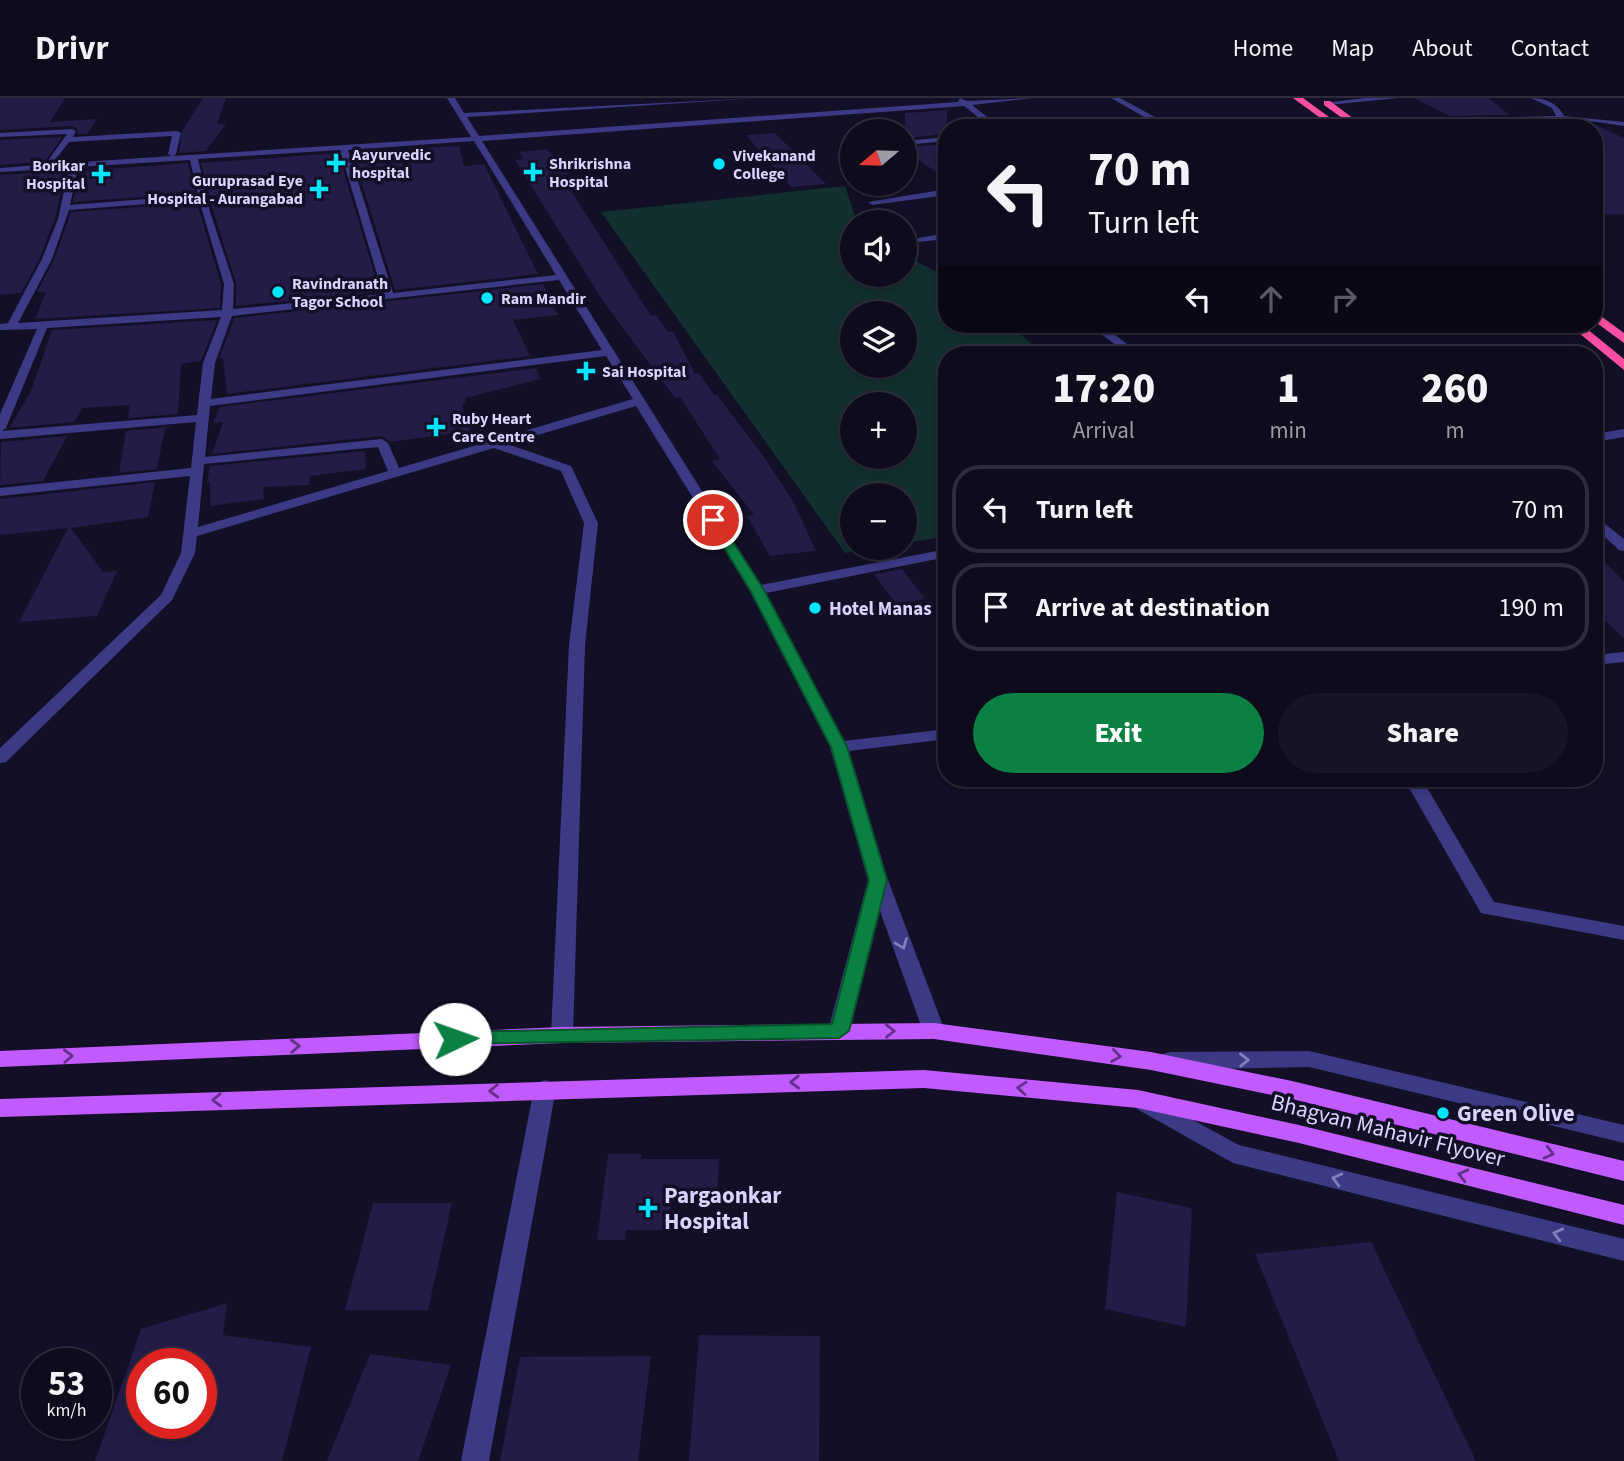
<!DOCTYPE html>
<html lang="en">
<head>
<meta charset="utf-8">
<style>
  body { margin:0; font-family:"Source Sans 3",sans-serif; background:#171425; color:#f1f3f6; height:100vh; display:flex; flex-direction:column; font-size:26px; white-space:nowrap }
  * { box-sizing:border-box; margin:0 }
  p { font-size:23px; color:#9b9ba3 }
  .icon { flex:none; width:38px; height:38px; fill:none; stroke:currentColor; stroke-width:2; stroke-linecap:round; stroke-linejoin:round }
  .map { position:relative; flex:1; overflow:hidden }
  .details { position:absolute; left:938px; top:248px; width:665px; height:441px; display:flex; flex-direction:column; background:#0e0b1c; border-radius:28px; box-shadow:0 4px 10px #0003,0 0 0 2px #2e2b3b }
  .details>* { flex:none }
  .banner { position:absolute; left:938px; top:21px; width:665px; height:214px; border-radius:28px; box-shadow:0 4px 10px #0003,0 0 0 2px #2e2b3b; background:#0e0b1c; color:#f1f3f6; overflow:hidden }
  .needle { width:46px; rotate:251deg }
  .controls { position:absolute; left:840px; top:21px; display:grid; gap:14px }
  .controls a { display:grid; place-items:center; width:77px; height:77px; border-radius:50%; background:#0e0b1c; box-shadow:0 4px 10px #0003,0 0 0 2px #2e2b3b; font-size:35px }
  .speed { position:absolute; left:21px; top:1250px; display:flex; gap:14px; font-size:35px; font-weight:700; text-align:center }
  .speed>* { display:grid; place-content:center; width:91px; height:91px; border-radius:50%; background:#0e0b1c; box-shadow:0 4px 10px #0003,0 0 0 2px #2e2b3b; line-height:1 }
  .speed small { font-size:18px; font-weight:400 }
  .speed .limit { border:10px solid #d22; background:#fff; color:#111 }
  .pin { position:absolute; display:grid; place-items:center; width:60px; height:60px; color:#fff; margin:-30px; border:4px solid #fff; border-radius:50%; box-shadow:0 2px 7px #0007 }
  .me { position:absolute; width:77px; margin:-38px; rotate:87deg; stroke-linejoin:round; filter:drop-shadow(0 0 5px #0008) }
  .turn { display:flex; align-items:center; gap:24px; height:147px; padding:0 35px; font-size:32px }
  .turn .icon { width:91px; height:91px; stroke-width:2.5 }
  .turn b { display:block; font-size:49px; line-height:60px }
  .lanes { display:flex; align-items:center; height:66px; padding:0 35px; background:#0003; justify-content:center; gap:35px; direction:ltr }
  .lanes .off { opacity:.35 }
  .eta { display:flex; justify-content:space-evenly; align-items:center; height:119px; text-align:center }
  .eta b { font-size:42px; font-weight:800; line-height:49px }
  .button { display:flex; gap:14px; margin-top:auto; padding:14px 35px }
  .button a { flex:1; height:80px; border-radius:42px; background:#0b8043; color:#fff; font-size:28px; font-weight:800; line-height:80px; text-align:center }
  .button a+a { background:#171425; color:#f1f3f6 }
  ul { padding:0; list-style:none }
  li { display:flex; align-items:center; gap:21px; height:88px; margin:0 14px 10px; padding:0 21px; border:4px solid #2e2b3b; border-radius:28px }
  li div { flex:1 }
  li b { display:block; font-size:26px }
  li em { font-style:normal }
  header { display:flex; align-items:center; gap:42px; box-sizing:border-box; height:98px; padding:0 35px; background:#0e0b1c; border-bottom:2px solid #2e2b3b }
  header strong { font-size:33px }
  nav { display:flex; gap:38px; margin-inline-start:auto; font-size:24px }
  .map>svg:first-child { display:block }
  .green { fill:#12302f; fill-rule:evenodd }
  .building { fill:#241b47; fill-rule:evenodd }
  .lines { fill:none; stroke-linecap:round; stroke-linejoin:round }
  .minor { fill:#3d3a85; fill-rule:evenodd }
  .major { fill:#c25bff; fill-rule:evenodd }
  .highway { fill:#ff4fa3; fill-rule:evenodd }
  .oneway { stroke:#837fbc }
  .oneway2 { stroke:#623188 }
  .route { fill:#0b8043; stroke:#07532c; stroke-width:2 }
  .poi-dot { fill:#00e5ff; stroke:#130f26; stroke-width:2.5 }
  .labels { text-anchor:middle; stroke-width:7; stroke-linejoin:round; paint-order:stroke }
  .far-poi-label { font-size:16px; font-weight:bold; fill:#d9d4ff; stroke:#130f26; text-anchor:start }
  .poi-label { font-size:19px; font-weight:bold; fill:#d9d4ff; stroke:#130f26; text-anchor:start }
  .near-poi-label { font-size:23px; font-weight:bold; fill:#d9d4ff; stroke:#130f26; text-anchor:start }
  .near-street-label { font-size:23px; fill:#d9d4ff; stroke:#130f26 }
</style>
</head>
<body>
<header>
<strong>Drivr</strong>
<nav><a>Home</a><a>Map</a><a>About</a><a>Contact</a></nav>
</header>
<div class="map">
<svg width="1624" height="1363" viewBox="0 0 1624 1363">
  <rect width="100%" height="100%" fill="#130f26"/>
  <!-- green -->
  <path class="green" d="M845 88 857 124H852V177H905V158L947 179V226H1008L1045 257H947V438L905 445V397H852V450H877L845 455 601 114ZM905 215V268H852V215ZM852 306H905V359H852Z"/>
  <!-- building -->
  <g class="building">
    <path d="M0 0H65L50 24 97 21 87 36H77L78 32 72 28 0 32Z"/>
    <path d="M203 0H226L217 26H226L206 53 179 55 182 33Z"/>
    <path d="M1414 0H1489L1509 17 1450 18Z"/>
    <path d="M947 12V36L905 40V15Z"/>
    <path d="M1594 26 1624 40V116L1594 117Z"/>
    <path d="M775 35 826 86 791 89 746 37Z"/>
    <path d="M62 39 45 64 0 67V42Z"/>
    <path d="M947 46V82L905 52V49Z"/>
    <path d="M459 48 464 68 484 66 538 176 395 192 352 54Z"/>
    <path d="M547 51 569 76 561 77 651 218 656 217 668 234 673 233 695 276 699 275 714 297H717L762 356 793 403 816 453 770 458 747 418 754 417 712 363 720 361 680 299 675 300 603 203 515 62 523 61 519 54Z"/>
    <path d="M338 55 380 194 236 208V185L213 113 201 65Z"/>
    <path d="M188 65 195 95 73 104 80 73Z"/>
    <path d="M61 73 60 75H65L55 120 40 160 21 195 0 197V77Z"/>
    <path d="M197 105 221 186 220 210 35 221 46 194H37L54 162 71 114Z"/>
    <path d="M543 186 558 217 513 222 530 258 227 296 223 260 219 261 234 220Z"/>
    <path d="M217 222 201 263 181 266 178 316 128 320 130 307 82 310 74 324 9 330 31 293 52 232Z"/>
    <path d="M536 270 541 281 465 300 466 305 462 306 470 333 390 344 382 338 212 356 223 324 213 325 220 309Z"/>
    <path d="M177 328 165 330 157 371 119 375 126 333Z"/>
    <path d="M67 338 43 383 0 387 1 344Z"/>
    <path d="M365 353 366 371 310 378 309 387 263 389 264 401 210 408V383L207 384 210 368Z"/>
    <path d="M155 384 148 419 71 430 103 474 117 473 97 518 19 524 68 430 0 437V401Z"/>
    <path d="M1594 453 1624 484V540L1594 512Z"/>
    <path d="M902 471 925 501 896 506 874 476Z"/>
    <path d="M608 1056H641V1061H719L717 1106 671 1103 667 1132H626L625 1142H597Z"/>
    <path d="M1117 1094 1192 1110 1186 1229 1105 1211Z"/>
    <path d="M373 1105H452L428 1212H345Z"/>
    <path d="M1371 1144 1476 1363H1339L1255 1156Z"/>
    <path d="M227 1205 223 1237 311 1249 282 1363H95L141 1231ZM142 1265H201V1325H142Z"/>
    <path d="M699 1237 820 1238 819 1363H689Z"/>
    <path d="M370 1256 451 1267 418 1363H327Z"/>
    <path d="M651 1258 638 1363H500L520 1259Z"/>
  </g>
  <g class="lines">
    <!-- minor -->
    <g class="minor">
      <path d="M447 0H455L464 15 759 0 467 19 479 38 958 4 960 0 967 3 1034 0 972 7 1001 30H992L964 8 482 43 761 487 947 451V459L766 495 844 643 947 631V641L849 653 888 782 945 933 942 939 934 941 926 939 923 933 880 813 850 933 847 939 839 941 831 939 828 933 868 782 830 649 750 492 636 308 507 346 571 368 598 425 585 547 573 937 570 943 562 945 554 943 551 937 569 547 584 425 561 373 494 350 197 438 195 455 172 502 6 664 0 665V650L161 497 181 455 190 378 0 398V390L191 370 196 324 0 341V316L37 231 0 232V226L8 225 42 161 58 121 69 70 0 74V70L50 66 47 64 67 36 0 39V35L72 31 76 33 73 39 177 33 181 35 176 56 173 58 471 39ZM172 38 168 56 172 58 52 66 69 44ZM474 43 556 177 393 195 348 52ZM340 52 383 196 233 211 234 186 210 114 198 61ZM190 62 198 97 70 107 78 69ZM199 102 224 186 222 212 18 225 52 161 69 112ZM559 182 602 252 211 301 215 265 232 218ZM221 219 203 265 197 317 2 333 6 330 47 230ZM606 258 633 301 399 370 388 345 382 341 205 359 210 308ZM378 349 388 373 198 429 204 366Z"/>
      <path d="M1111 0H1120L1175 30H1165L1155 24 1069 30 1148 21Z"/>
      <path d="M1365 0H1398L1328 7 1324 5Z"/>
      <path d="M1531 0C1546 0 1557 5 1564 18L1624 24V28L1583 22 1333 26 1329 24 1556 18 1552 10Z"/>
      <path d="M947 39V43L905 47V43Z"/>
      <path d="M947 91V97L872 107 868 104Z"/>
      <path d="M947 135V141L918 144 913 141Z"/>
      <path d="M1088 226H1100L1142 257H1129Z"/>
      <path d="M1624 331V339L1594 344V336Z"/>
      <path d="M1594 417 1624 441V453L1619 452 1594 429Z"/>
      <path d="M1624 554V564L1594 567V557Z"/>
      <path d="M1404 681H1422L1494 804 1624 828V842L1481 815Z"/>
      <path d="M1309 953 1624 1027V1045L1309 969 1169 972 1161 969 1158 963 1161 957 1169 954Z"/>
      <path d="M545 982 553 985 556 991 489 1363H461L534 991 537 985Z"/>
      <path d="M1145 996 1239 1047 1624 1141V1163L1233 1065 1137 1011 1134 1005 1137 999Z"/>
    </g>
    <!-- major -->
    <g class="major">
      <path d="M934 925 1151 954 1292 983 1624 1063V1083L1292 1001 1151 972 934 941 562 945 0 969V953L562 929Z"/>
      <path d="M924 972 1138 992 1299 1027 1624 1107V1127L1299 1045 1138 1010 924 990 0 1019V1001Z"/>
    </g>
    <!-- highway -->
    <g class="highway">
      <path d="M1293 0H1303L1344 30H1334Z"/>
      <path d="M1324 3H1330L1366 30H1356L1324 7Z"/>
      <path d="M1594 213 1624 235V245L1594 223Z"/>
      <path d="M1568 226H1581L1624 261V272Z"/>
    </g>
  </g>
  <!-- one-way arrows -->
  <defs><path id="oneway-chevron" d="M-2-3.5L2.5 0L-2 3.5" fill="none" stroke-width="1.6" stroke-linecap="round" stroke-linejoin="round" transform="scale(1.75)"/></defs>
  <g class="oneway">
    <use href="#oneway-chevron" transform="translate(902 846) rotate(69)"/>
    <use href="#oneway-chevron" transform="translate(1244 962) rotate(-1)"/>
    <use href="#oneway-chevron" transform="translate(1337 1081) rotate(-166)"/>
    <use href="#oneway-chevron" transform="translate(1558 1136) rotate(-166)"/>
  </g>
  <g class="oneway2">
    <use href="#oneway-chevron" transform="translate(890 933)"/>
    <use href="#oneway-chevron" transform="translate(295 948) rotate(-2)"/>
    <use href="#oneway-chevron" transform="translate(68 958) rotate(-2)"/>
    <use href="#oneway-chevron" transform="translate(1116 958) rotate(8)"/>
    <use href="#oneway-chevron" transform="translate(795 984) rotate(179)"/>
    <use href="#oneway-chevron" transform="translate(1022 990) rotate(-175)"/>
    <use href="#oneway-chevron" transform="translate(494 993) rotate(178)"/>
    <use href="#oneway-chevron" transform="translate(217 1002) rotate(178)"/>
    <use href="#oneway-chevron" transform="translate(1549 1055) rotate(14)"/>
    <use href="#oneway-chevron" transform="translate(1463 1077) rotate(-166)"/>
  </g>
  <!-- route -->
  <path class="route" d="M709 419H717L764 492 847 649 887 782 849 933 839 940 448 946 445 941 448 936 455 934 832 926 869 782 831 649 750 492 707 422Z"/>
  <!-- markers -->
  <g class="poi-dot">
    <path d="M332.5 54.5h7v7h7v7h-7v7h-7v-7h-7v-7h7z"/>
    <circle cx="719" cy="66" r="7"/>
    <path d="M529.5 63.5h7v7h7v7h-7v7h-7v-7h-7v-7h7z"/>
    <path d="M97.5 65.5h7v7h7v7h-7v7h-7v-7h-7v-7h7z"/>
    <path d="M315.5 80.5h7v7h7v7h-7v7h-7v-7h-7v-7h7z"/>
    <circle cx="278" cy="194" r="7"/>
    <circle cx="487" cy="200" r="7"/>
    <path d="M582.5 262.5h7v7h7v7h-7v7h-7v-7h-7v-7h7z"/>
    <path d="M432.5 318.5h7v7h7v7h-7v7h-7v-7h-7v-7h7z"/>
    <circle cx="815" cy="510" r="7"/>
    <circle cx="1443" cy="1015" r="7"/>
    <path d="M644.5 1099.5h7v7h7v7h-7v7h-7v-7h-7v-7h7z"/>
  </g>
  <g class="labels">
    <!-- far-poi labels -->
    <g class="far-poi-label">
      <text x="352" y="62">Aayurvedic<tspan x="352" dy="18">hospital</tspan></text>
      <text x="733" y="63">Vivekanand<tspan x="733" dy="18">College</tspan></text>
      <text x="549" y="71">Shrikrishna<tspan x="549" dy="18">Hospital</tspan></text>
      <text x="85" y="73" text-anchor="end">Borikar<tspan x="85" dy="18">Hospital</tspan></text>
      <text x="303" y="88" text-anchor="end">Guruprasad Eye<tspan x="303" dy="18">Hospital - Aurangabad</tspan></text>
      <text x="292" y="191">Ravindranath<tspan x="292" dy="18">Tagor School</tspan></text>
      <text x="501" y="206">Ram Mandir</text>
      <text x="602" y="279">Sai Hospital</text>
      <text x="452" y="326">Ruby Heart<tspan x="452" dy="18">Care Centre</tspan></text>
    </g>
    <!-- poi labels -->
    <g class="poi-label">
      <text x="829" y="517">Hotel Manas</text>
    </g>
    <!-- near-poi labels -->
    <g class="near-poi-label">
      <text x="1457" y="1023">Green Olive</text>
      <text x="664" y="1105">Pargaonkar<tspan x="664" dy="26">Hospital</tspan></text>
    </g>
    <!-- near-street labels -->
    <g class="near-street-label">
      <text transform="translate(1388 1032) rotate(14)" y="8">Bhagvan Mahavir Flyover</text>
    </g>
  </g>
</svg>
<div class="controls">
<a><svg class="needle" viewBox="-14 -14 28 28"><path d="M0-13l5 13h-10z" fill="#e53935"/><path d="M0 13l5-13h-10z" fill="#9b9ba3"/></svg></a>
<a><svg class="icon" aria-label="sound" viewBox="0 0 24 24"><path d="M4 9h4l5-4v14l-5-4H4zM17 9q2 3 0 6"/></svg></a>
<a><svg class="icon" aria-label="layers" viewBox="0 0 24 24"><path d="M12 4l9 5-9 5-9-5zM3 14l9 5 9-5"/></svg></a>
<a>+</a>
<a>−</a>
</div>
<div class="speed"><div>53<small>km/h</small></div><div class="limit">60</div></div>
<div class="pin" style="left:713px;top:422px;background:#d93025"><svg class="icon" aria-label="arrive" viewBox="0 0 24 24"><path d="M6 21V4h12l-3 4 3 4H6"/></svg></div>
<svg class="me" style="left:455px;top:941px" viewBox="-20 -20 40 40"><circle r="19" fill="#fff"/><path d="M0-13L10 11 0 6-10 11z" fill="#0b8043"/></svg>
<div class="banner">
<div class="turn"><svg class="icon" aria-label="left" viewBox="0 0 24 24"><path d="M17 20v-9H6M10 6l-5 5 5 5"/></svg><div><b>70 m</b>Turn left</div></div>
<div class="lanes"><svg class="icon" aria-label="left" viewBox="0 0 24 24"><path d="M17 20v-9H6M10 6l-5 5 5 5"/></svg><svg class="icon off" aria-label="ahead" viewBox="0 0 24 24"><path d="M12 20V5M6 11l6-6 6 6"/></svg><svg class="icon off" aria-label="right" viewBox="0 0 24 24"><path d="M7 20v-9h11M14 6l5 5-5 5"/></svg></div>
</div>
<section class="details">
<div class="eta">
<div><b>17:20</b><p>Arrival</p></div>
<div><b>1</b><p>min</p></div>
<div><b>260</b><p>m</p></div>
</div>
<ul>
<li><svg class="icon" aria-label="left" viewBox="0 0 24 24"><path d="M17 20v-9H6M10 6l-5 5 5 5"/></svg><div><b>Turn left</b></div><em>70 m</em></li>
<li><svg class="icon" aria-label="arrive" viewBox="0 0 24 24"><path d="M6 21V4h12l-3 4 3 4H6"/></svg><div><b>Arrive at destination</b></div><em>190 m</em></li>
</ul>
<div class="button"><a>Exit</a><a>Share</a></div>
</section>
</div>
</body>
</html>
